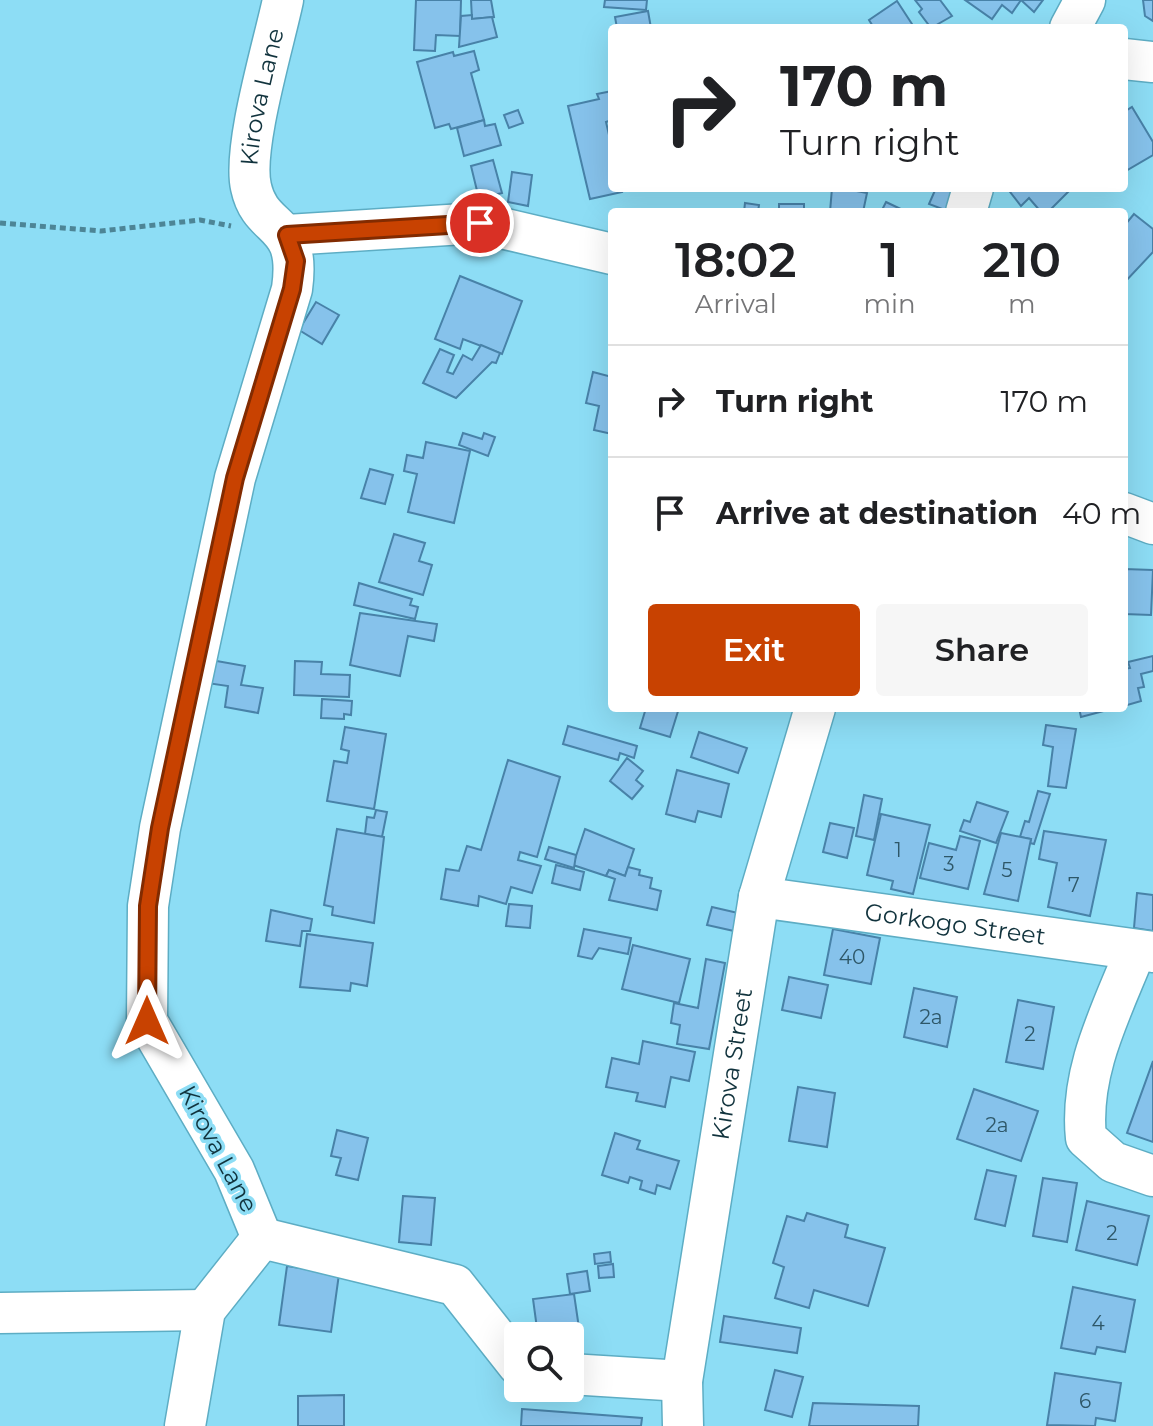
<!DOCTYPE html>
<html lang="en">
<head>
<meta charset="utf-8">
<style>
  body { margin:0; font-family:Montserrat,sans-serif; background:#f6f6f6; color:#202124; height:100vh; display:flex; flex-direction:column; font-size:30px; white-space:nowrap }
  * { box-sizing:border-box; margin:0 }
  p { font-size:26px; color:#757577 }
  .icon { flex:none; width:44px; height:44px; fill:none; stroke:currentColor; stroke-width:2; stroke-linecap:round; stroke-linejoin:round }
  .map { position:relative; flex:1; overflow:hidden }
  .drawer { position:absolute; left:608px; top:208px; width:520px; height:504px; display:flex; flex-direction:column; background:#fff; border-radius:8px; box-shadow:0 8px 32px #0002 }
  .drawer>* { flex:none }
  .banner { position:absolute; left:608px; top:24px; width:520px; height:168px; border-radius:8px; box-shadow:0 8px 32px #0002; background:#fff; color:#202124; overflow:hidden }
  .fabs { position:absolute; left:504px; top:1322px; display:grid; gap:16px }
  .fabs a { display:grid; place-items:center; width:80px; height:80px; border-radius:8px; background:#fff; box-shadow:0 8px 32px #0002; font-size:40px }
  .pin { position:absolute; display:grid; place-items:center; width:68px; height:68px; color:#fff; margin:-34px; border:4px solid #fff; border-radius:50%; box-shadow:0 2px 8px #0007 }
  .me { position:absolute; width:88px; margin:-44px; rotate:0deg; stroke-linejoin:round; filter:drop-shadow(0 0 6px #0008) }
  .turn { display:flex; align-items:center; gap:28px; height:168px; padding:0 40px; font-size:36px }
  .turn .icon { width:104px; height:104px; stroke-width:2.5 }
  .turn b { display:block; font-size:56px; line-height:68px }
  .eta { display:flex; justify-content:space-evenly; align-items:center; height:136px; text-align:center }
  .eta b { font-size:48px; font-weight:600; line-height:56px }
  .cta { display:flex; gap:16px; margin-top:auto; padding:16px 40px }
  .cta a { flex:1; height:92px; border-radius:8px; background:#c84201; color:#fff; font-size:32px; font-weight:600; line-height:92px; text-align:center }
  .cta a+a { background:#f6f6f6; color:#202124 }
  ul { padding:0; list-style:none }
  li { display:flex; align-items:center; gap:24px; height:112px; padding:0 40px; border-top:2px solid #e0e0e0 }
  li div { flex:1 }
  li b { display:block; font-size:30px }
  li em { font-style:normal }
  .map>svg:first-child { display:block }
  .building { fill:#86c2eb; stroke:#4882a8; stroke-width:2 }
  .lines { fill:none; stroke-linecap:round; stroke-linejoin:round }
  .minor-casing { stroke:#5dadc4; stroke-width:43 }
  .path { stroke:#4d8596; stroke-width:5; stroke-dasharray:6 4; stroke-linecap:butt }
  .minor { stroke:#fff; stroke-width:40 }
  .route-casing { stroke:#822b01; stroke-width:20 }
  .route { stroke:#c84201; stroke-width:14 }
  .labels { text-anchor:middle; stroke-width:7; stroke-linejoin:round; paint-order:stroke }
  .number-label { font-size:20px; fill:#2e5768 }
  .street-label { font-size:24px; fill:#11333d; stroke:#8dddf5 }
</style>
</head>
<body>
<div class="map">
<svg width="1153" height="1426" viewBox="0 0 1153 1426">
  <rect width="100%" height="100%" fill="#8dddf5"/>
  <!-- building -->
  <g class="building">
    <path d="M416 0H461L460 36 436 35 435 51 414 50Z"/>
    <path d="M471 0H491L494 17 472 19Z"/>
    <path d="M605 0H647L646 10 604 7Z"/>
    <path d="M915 0H940L952 16 931 28 919 12 922 9Z"/>
    <path d="M965 0H1021L1012 13 1002 5 992 19Z"/>
    <path d="M1021 0H1043L1034 12Z"/>
    <path d="M1143 0H1153V21L1145 16Z"/>
    <path d="M897 1 912 24 907 28H874L869 20Z"/>
    <path d="M648 11 651 28H617L615 17Z"/>
    <path d="M472 15V19L492 17 497 37 459 47 461 16Z"/>
    <path d="M474 51 479 70 471 73 484 120 451 129 449 124 435 128 417 62 453 52 454 56Z"/>
    <path d="M612 91V120L606 122 612 148V188H621L622 192 590 199 568 106 599 99 597 94Z"/>
    <path d="M1132 107 1153 142V155L1124 172V112Z"/>
    <path d="M518 110 523 123 509 128 504 115Z"/>
    <path d="M484 120 485 126 495 124 501 145 464 156 457 128Z"/>
    <path d="M493 160 502 193 479 199 471 166Z"/>
    <path d="M512 172 532 175 528 206 508 202Z"/>
    <path d="M832 188H856V191L867 193 863 212H830Z"/>
    <path d="M936 188H960L950 212 929 204Z"/>
    <path d="M1007 188H1072L1048 212H1041L1029 198 1021 206Z"/>
    <path d="M886 202 907 212H881Z"/>
    <path d="M745 203 759 205 758 212H744Z"/>
    <rect x="779" y="204" width="25" height="8"/>
    <path d="M1134 214 1153 229V252L1124 283V226Z"/>
    <path d="M460 276 522 301 502 354 463 339 460 349 435 339Z"/>
    <path d="M316 302 339 315 322 344 299 330Z"/>
    <path d="M481 345 500 353 496 363 492 362 456 398 423 383 440 349 454 355 447 372 453 374 463 355 472 360Z"/>
    <path d="M593 372 612 377V434L594 430 599 406 586 403Z"/>
    <path d="M463 433 482 439 484 433 495 437 488 456 459 445Z"/>
    <path d="M426 442 470 451 454 523 408 512 417 474 404 471 407 455 423 458Z"/>
    <path d="M370 469 393 475 385 504 361 498Z"/>
    <path d="M394 534 425 543 419 561 432 565 423 595 379 582Z"/>
    <path d="M1124 569 1153 570 1151 615 1124 614Z"/>
    <path d="M359 583 412 599 410 605 418 607 415 619 354 605Z"/>
    <path d="M360 613 437 624 434 641 408 636 400 676 350 665Z"/>
    <path d="M1153 656V671L1141 674 1144 687 1138 688 1141 701 1124 706V669L1130 668 1128 662Z"/>
    <path d="M211 660 245 666 241 685 263 688 258 713 225 707 228 686 207 683Z"/>
    <path d="M295 661 322 662 321 674 350 675 349 697 294 695Z"/>
    <path d="M322 699 352 701 351 715 344 714V719L321 718Z"/>
    <path d="M646 708H679L670 737 640 728Z"/>
    <path d="M1079 708H1115L1081 717Z"/>
    <path d="M1046 725 1076 729 1066 788 1048 786 1053 747 1043 745Z"/>
    <path d="M568 726 637 746 634 758 620 753 618 760 563 744Z"/>
    <path d="M345 727 386 734 374 809 327 801 334 761 347 763 349 751 341 749Z"/>
    <path d="M699 732 747 748 738 773 691 757Z"/>
    <path d="M627 758 643 771 636 780 643 786 632 799 610 781Z"/>
    <path d="M508 760 560 777 537 857 520 852 518 860 541 866 532 893 511 887 506 904 479 896 478 906 441 899 446 869 459 871 467 846 481 850Z"/>
    <path d="M677 770 729 784 721 817 698 811 695 822 666 814Z"/>
    <path d="M1038 791 1050 794 1034 844 1030 843 1031 839 1020 837 1025 821 1029 822Z"/>
    <path d="M864 795 882 799 874 840 856 836Z"/>
    <path d="M977 802 1008 812 996 843 960 831 964 820 970 822Z"/>
    <path d="M376 810 387 812 382 837 365 834 367 817 374 818Z"/>
    <path d="M881 814 930 825 913 894 891 889 893 881 867 875Z"/>
    <path d="M830 823 854 828 847 858 823 852Z"/>
    <path d="M337 829 384 837 374 923 332 915 333 907 324 905Z"/>
    <path d="M585 829 634 849 625 876 609 870 606 876 573 865Z"/>
    <path d="M1044 831 1106 840 1090 916 1048 907 1057 863 1039 859Z"/>
    <path d="M1001 833 1031 839 1018 901 984 894Z"/>
    <path d="M960 836 980 841 968 889 920 878 929 843 956 850Z"/>
    <path d="M549 847 576 855 574 868 545 859Z"/>
    <path d="M556 865 584 872 580 890 552 883Z"/>
    <path d="M628 867 640 870 639 875 652 878 650 888 661 891 657 910 609 900 615 879 606 876 609 870 625 876Z"/>
    <path d="M1137 893 1153 895V931L1134 928Z"/>
    <path d="M509 904 532 906 530 928 506 926Z"/>
    <path d="M712 907 738 913 734 931 707 925Z"/>
    <path d="M271 910 312 919 310 931H302L300 946 266 941Z"/>
    <path d="M584 929 631 938 628 954 599 948 592 959 578 956Z"/>
    <path d="M833 929 880 938 871 984 824 975Z"/>
    <path d="M307 934 373 943 367 986 351 983 350 991 300 987Z"/>
    <path d="M633 945 690 959 679 1003 622 989Z"/>
    <path d="M706 959 725 963 709 1049 677 1044 680 1025 671 1023 674 1003 698 1008Z"/>
    <path d="M789 977 828 985 821 1018 782 1010Z"/>
    <path d="M914 988 957 997 947 1047 904 1037Z"/>
    <path d="M1018 1000 1054 1007 1043 1069 1006 1062Z"/>
    <path d="M643 1041 695 1052 689 1081 671 1077 665 1107 636 1101 638 1093 606 1087 612 1058 639 1064Z"/>
    <path d="M1153 1061V1142L1127 1133Z"/>
    <path d="M798 1087 835 1093 827 1147 789 1141Z"/>
    <path d="M974 1089 1038 1111 1021 1161 957 1139Z"/>
    <path d="M337 1130 368 1138 358 1180 336 1175 341 1158 331 1156Z"/>
    <path d="M615 1133 640 1141 637 1149 679 1161 670 1189 657 1185 655 1194 640 1189 642 1181 630 1177 628 1183 602 1175Z"/>
    <path d="M987 1170 1016 1176 1005 1226 975 1219Z"/>
    <path d="M1043 1178 1077 1183 1067 1242 1033 1236Z"/>
    <path d="M403 1196 435 1198 431 1245 399 1242Z"/>
    <path d="M1087 1201 1149 1216 1137 1265 1076 1250Z"/>
    <path d="M807 1213 848 1225 845 1237 885 1248 868 1306 814 1290 809 1308 775 1298 784 1267 773 1263 787 1216 804 1221Z"/>
    <path d="M610 1252 611 1262 595 1264 594 1254Z"/>
    <path d="M613 1264 614 1277 599 1278 598 1266Z"/>
    <path d="M287 1266 339 1274 331 1332 279 1325Z"/>
    <path d="M587 1271 590 1291 570 1294 567 1274Z"/>
    <path d="M1073 1287 1135 1300 1125 1352 1097 1347 1095 1354 1061 1348Z"/>
    <path d="M574 1294 579 1328 568 1330 569 1336H538L533 1299Z"/>
    <path d="M724 1316 801 1328 797 1353 720 1342Z"/>
    <path d="M775 1370 803 1377 792 1417 765 1410Z"/>
    <path d="M1055 1373 1121 1383 1115 1421 1096 1418 1095 1426 1047 1425Z"/>
    <path d="M344 1395V1426H298V1396Z"/>
    <path d="M813 1403 919 1406 918 1426H809Z"/>
    <path d="M522 1409 642 1418 641 1426H521Z"/>
  </g>
  <g class="lines">
    <!-- minor casing -->
    <g class="minor-casing">
      <g id="minor">
        <path d="M1070 28 1085 0"/>
        <path d="M1124 59 1153 62"/>
        <path d="M966 212 973 188"/>
        <path d="M287 235 480 223 612 254"/>
        <path d="M1124 513 1153 524"/>
        <path id="s1" d="M759 897 1153 952"/>
        <path d="M1135 952C1111 1012 1079 1072 1086 1138L1113 1162 1153 1176"/>
        <path id="s2" d="M262 1238 234 1170 147 1021 148 906 160 828 235 478 292 289C302 218 261 234 251 187 242 148 274 43 283 0"/>
        <path d="M0 1313 205 1310"/>
        <path d="M570 1374 682 1381"/>
        <path d="M185 1426 205 1310 262 1238 455 1285 518 1365"/>
        <path id="s3" d="M683 1426 682 1381 759 897 815 708"/>
      </g>
    </g>
    <!-- path -->
    <path class="path" d="M0 223 101 231 200 220 231 226"/>
    <!-- minor -->
    <use href="#minor" class="minor"/>
  </g>
  <g class="lines">
    <!-- route casing -->
    <g class="route-casing">
      <path id="route" d="M147 1021 148 906 160 828 235 478 292 289 296 261 287 235 480 223"/>
    </g>
    <!-- route -->
    <use href="#route" class="route"/>
  </g>
  <g class="labels">
    <!-- number labels -->
    <g class="number-label">
      <text x="898" y="857">1</text>
      <text x="949" y="871">3</text>
      <text x="1007" y="877">5</text>
      <text x="1074" y="892">7</text>
      <text x="852" y="964">40</text>
      <text x="931" y="1024">2а</text>
      <text x="1030" y="1041">2</text>
      <text x="997" y="1132">2а</text>
      <text x="1112" y="1240">2</text>
      <text x="1098" y="1330">4</text>
      <text x="1085" y="1408">6</text>
    </g>
    <!-- street labels -->
    <g class="street-label">
      <text dy="8" stroke="none"><textPath href="#s2" startOffset="1202">Kirova Lane</textPath></text>
      <text dy="8" stroke="none"><textPath href="#s1" startOffset="198">Gorkogo Street</textPath></text>
      <text dy="8" stroke="none"><textPath href="#s3" startOffset="366">Kirova Street</textPath></text>
      <text transform="translate(218 1149) rotate(62)" y="8">Kirova Lane</text>
    </g>
  </g>
</svg>
<div class="fabs">
<a><svg class="icon" aria-label="search" viewBox="0 0 24 24"><circle cx="10" cy="10" r="6"/><path d="M15 15l6 6"/></svg></a>
</div>
<div class="pin" style="left:480px;top:223px;background:#d93025"><svg class="icon" aria-label="arrive" viewBox="0 0 24 24"><path d="M6 21V4h12l-3 4 3 4H6"/></svg></div>
<svg class="me" style="left:147px;top:1021px" viewBox="-20 -20 40 40"><path d="M0-17L14 15 0 8-14 15z" fill="#c84201" stroke="#fff" stroke-width="4"/></svg>
<div class="banner">
<div class="turn"><svg class="icon" aria-label="right" viewBox="0 0 24 24"><path d="M7 20v-9h11M14 6l5 5-5 5"/></svg><div><b>170 m</b>Turn right</div></div>
</div>
<section class="drawer">
<div class="eta">
<div><b>18:02</b><p>Arrival</p></div>
<div><b>1</b><p>min</p></div>
<div><b>210</b><p>m</p></div>
</div>
<ul>
<li><svg class="icon" aria-label="right" viewBox="0 0 24 24"><path d="M7 20v-9h11M14 6l5 5-5 5"/></svg><div><b>Turn right</b></div><em>170 m</em></li>
<li><svg class="icon" aria-label="arrive" viewBox="0 0 24 24"><path d="M6 21V4h12l-3 4 3 4H6"/></svg><div><b>Arrive at destination</b></div><em>40 m</em></li>
</ul>
<div class="cta"><a>Exit</a><a>Share</a></div>
</section>
</div>
</body>
</html>
